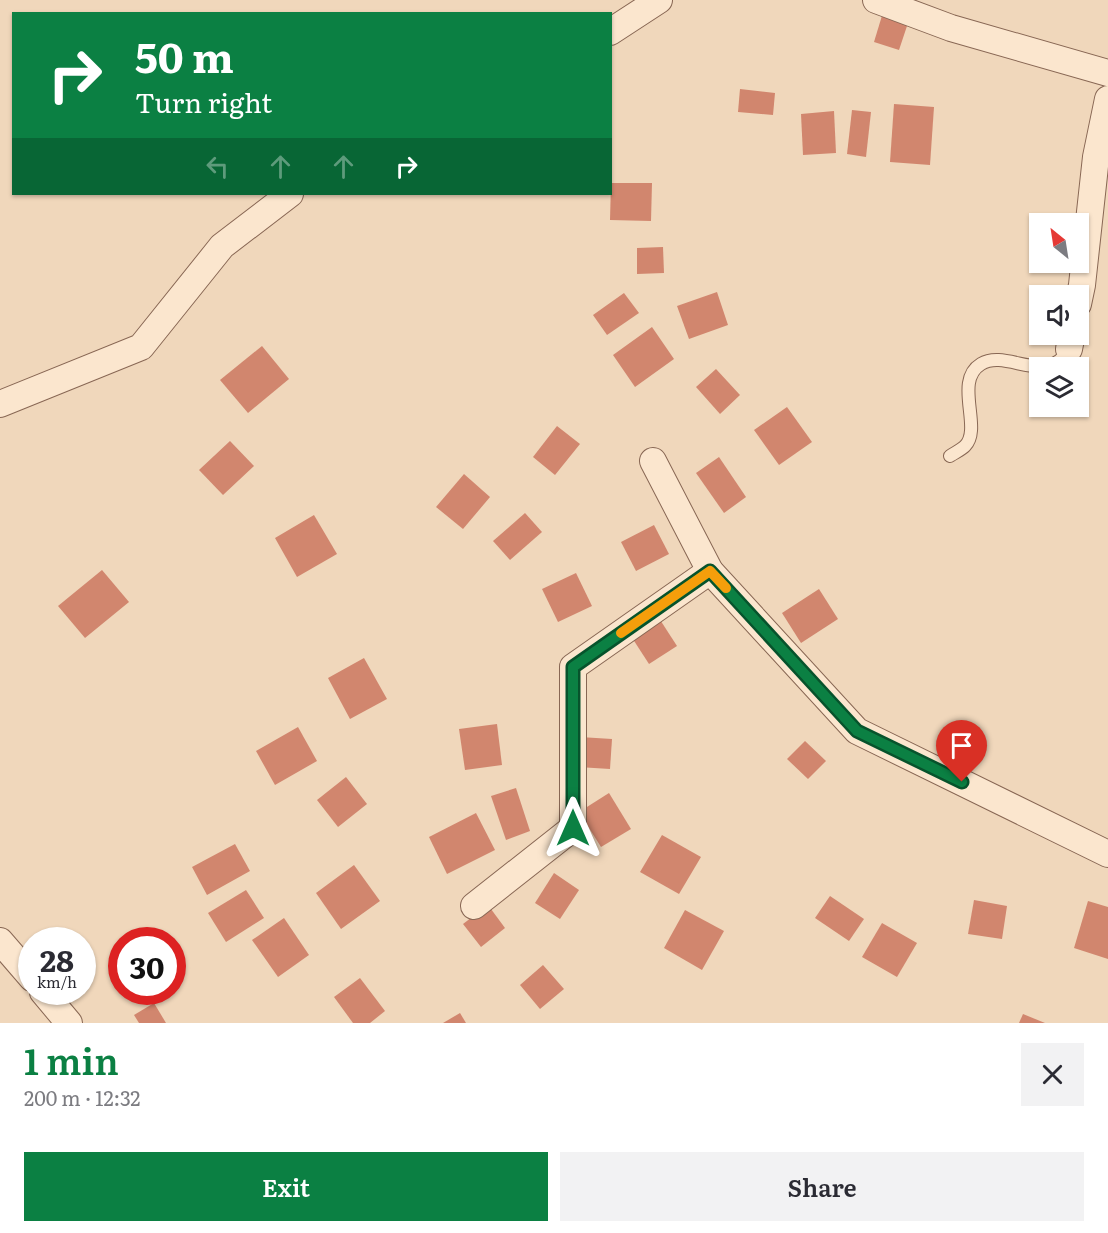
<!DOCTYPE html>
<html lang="en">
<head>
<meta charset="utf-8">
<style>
  body { margin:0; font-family:Literata,serif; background:#f2f2f3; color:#2b2b33; height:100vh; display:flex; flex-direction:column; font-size:22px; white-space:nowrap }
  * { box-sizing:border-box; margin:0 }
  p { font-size:20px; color:#7c7c81 }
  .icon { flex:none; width:33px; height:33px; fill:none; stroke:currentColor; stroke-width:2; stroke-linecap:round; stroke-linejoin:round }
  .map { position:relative; height:1023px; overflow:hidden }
  .side { display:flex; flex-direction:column; background:#fff; flex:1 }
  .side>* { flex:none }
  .banner { position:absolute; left:12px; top:12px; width:600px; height:183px; border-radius:0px; box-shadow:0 2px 4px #0004; background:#0b8043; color:#fff; overflow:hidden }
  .needle { width:39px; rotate:330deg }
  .tools { position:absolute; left:1029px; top:213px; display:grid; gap:12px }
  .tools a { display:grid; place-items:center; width:60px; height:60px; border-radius:0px; background:#fff; box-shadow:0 2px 4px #0004; font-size:30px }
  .speed { position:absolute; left:18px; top:927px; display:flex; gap:12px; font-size:30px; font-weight:700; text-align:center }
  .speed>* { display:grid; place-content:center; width:78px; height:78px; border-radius:50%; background:#fff; box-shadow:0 2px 4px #0004; line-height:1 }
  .speed small { font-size:15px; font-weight:400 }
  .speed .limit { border:9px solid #d22; background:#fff; color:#111 }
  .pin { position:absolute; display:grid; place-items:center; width:51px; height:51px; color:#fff; margin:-62px -26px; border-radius:50% 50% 50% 0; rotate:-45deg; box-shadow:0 0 6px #0007 }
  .pin .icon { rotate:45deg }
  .me { position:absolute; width:66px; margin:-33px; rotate:0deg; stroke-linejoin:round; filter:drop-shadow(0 0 4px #0008) }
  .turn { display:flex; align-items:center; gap:21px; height:126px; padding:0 24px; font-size:27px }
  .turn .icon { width:78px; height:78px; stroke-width:2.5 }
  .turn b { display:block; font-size:42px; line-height:51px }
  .lanes { display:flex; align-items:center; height:57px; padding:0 24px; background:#0003; justify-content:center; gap:30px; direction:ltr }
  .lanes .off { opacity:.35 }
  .round { display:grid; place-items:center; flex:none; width:63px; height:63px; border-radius:0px; background:#f2f2f3 }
  .head { display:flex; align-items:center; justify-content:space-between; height:102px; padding:0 24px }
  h1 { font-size:36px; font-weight:600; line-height:45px; color:#0b8043 }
  .button { display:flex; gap:12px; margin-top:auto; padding:12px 24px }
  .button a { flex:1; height:69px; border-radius:0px; background:#0b8043; color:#fff; font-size:24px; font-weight:600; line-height:69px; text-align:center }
  .button a+a { background:#f2f2f3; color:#2b2b33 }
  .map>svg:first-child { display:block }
  .building { fill:#d1866e }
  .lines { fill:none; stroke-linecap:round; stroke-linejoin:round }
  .lane-casing { stroke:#886754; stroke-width:14 }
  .street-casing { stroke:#886754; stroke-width:28 }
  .lane { stroke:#fbe6ce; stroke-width:12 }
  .street { stroke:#fbe6ce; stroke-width:26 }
  .route-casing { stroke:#07532c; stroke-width:15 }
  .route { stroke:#0b8043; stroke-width:10 }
  .slow { stroke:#f59e0b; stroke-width:10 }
</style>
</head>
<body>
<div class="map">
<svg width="1108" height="1023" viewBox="0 0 1108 1023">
  <rect width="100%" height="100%" fill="#f0d7bb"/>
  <!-- building -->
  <g class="building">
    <path d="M884 9 910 17 899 50 874 42Z"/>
    <path d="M740 89 775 93 773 115 738 112Z"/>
    <path d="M894 104 934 107 930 165 890 162Z"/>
    <path d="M852 110 871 112 866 157 847 154Z"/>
    <path d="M834 111 836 153 803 155 801 114Z"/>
    <path d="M611 183H652L651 221 610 220Z"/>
    <path d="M663 247 664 273 637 274V248Z"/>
    <path d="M717 292 728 325 689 339 677 306Z"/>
    <path d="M624 293 639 313 607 335 593 315Z"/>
    <path d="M652 327 674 359 635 387 613 355Z"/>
    <path d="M262 346 289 379 248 413 220 380Z"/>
    <path d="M716 369 740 395 720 414 696 387Z"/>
    <path d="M787 407 812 442 779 465 754 430Z"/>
    <path d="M557 426 580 444 555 475 533 457Z"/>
    <path d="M230 441 254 466 223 495 199 470Z"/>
    <path d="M719 457 746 497 724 513 696 473Z"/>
    <path d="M464 474 490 497 463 529 436 507Z"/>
    <path d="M525 513 542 532 510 560 493 541Z"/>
    <path d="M314 515 337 554 297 577 275 538Z"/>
    <path d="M654 525 669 554 636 571 621 542Z"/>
    <path d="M102 570 129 602 85 638 58 606Z"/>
    <path d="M576 573 592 606 558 622 542 589Z"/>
    <path d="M819 589 838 619 801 643 782 613Z"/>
    <path d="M655 612 677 646 649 664 627 630Z"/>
    <path d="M364 658 387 699 350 719 328 678Z"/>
    <path d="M497 724 502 765 465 770 459 729Z"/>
    <path d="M298 727 317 761 275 785 256 751Z"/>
    <path d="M580 737 612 739 610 769 578 767Z"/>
    <path d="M805 741 826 761 808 779 787 759Z"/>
    <path d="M346 777 367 804 338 827 317 800Z"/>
    <path d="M516 788 530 831 506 840 491 796Z"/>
    <path d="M609 793 631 829 601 847 579 812Z"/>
    <path d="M476 813 495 850 447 874 429 837Z"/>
    <path d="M662 835 701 857 679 894 640 872Z"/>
    <path d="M235 844 250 871 207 895 192 867Z"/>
    <path d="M354 865 380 901 341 929 316 893Z"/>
    <path d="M554 873 579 890 560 919 535 903Z"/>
    <path d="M246 890 264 918 226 942 208 913Z"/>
    <path d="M830 896 864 919 849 941 815 918Z"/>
    <path d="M974 900 1007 906 1002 939 968 934Z"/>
    <path d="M1088 901 1108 907V959L1074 948Z"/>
    <path d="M488 905 505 928 481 947 463 924Z"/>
    <path d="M685 910 724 931 702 970 664 948Z"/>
    <path d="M284 918 309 955 278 977 252 940Z"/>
    <path d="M882 923 917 943 897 977 862 957Z"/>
    <path d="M543 965 564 989 540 1009 520 985Z"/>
    <path d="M360 978 385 1011 370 1023H353L334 997Z"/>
    <path d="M154 1003 166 1023H139L134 1015Z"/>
    <path d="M460 1013 466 1023H443Z"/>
    <path d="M1023 1014 1045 1023H1019Z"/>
  </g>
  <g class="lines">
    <!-- lane casing -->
    <g class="lane-casing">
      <path id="lane" d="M950 456C954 453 961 450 965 446 983 428 953 381 981 364 1007 348 1047 388 1069 349"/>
    </g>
    <!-- street casing -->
    <g class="street-casing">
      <g id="street">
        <path d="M876 0 951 28 1108 73"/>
        <path d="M610 32 659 0"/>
        <path d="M1078 304 1082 285 1096 157 1108 99"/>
        <path d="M1069 349 1072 334"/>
        <path d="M0 404 141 347 222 246 290 194"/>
        <path d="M653 461 710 571 857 731 1108 854"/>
        <path d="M474 906 573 828V667L710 571"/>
        <path d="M0 941 32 978"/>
        <path d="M43 992 69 1023"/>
      </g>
    </g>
    <!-- lane -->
    <use href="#lane" class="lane"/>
    <!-- street -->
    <use href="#street" class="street"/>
  </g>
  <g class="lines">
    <!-- route casing -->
    <g class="route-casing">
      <path id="route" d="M573 828V667L710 571 857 731 962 782"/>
    </g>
    <!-- route -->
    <use href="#route" class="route"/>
    <!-- slow -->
    <path class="slow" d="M621 633 710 571 726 588"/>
  </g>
</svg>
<div class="tools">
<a><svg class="needle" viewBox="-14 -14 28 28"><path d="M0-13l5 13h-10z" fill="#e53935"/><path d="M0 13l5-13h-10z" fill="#7c7c81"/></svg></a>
<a><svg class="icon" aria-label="sound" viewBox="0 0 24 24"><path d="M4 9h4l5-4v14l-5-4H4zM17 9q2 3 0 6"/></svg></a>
<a><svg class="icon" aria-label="layers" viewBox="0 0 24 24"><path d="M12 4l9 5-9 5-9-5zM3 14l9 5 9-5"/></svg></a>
</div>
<div class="speed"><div>28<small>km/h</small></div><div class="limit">30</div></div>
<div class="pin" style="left:962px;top:782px;background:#d93025"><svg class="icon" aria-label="arrive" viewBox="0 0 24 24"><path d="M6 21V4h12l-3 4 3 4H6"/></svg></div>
<svg class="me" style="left:573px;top:828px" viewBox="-20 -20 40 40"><path d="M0-17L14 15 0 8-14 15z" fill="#0b8043" stroke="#fff" stroke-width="4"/></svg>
<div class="banner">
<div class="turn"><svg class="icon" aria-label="right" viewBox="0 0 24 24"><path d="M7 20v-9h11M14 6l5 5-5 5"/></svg><div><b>50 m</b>Turn right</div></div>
<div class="lanes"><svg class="icon off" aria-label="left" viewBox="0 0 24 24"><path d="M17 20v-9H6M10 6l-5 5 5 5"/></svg><svg class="icon off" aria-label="ahead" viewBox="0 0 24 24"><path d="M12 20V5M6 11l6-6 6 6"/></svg><svg class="icon off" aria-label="ahead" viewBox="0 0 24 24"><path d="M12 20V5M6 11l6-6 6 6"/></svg><svg class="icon" aria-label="right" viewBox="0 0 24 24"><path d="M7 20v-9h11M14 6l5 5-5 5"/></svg></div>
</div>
</div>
<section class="side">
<div class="head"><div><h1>1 min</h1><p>200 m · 12:32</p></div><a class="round"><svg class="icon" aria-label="close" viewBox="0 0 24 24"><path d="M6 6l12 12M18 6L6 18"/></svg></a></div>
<div class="button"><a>Exit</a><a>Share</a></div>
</section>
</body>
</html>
